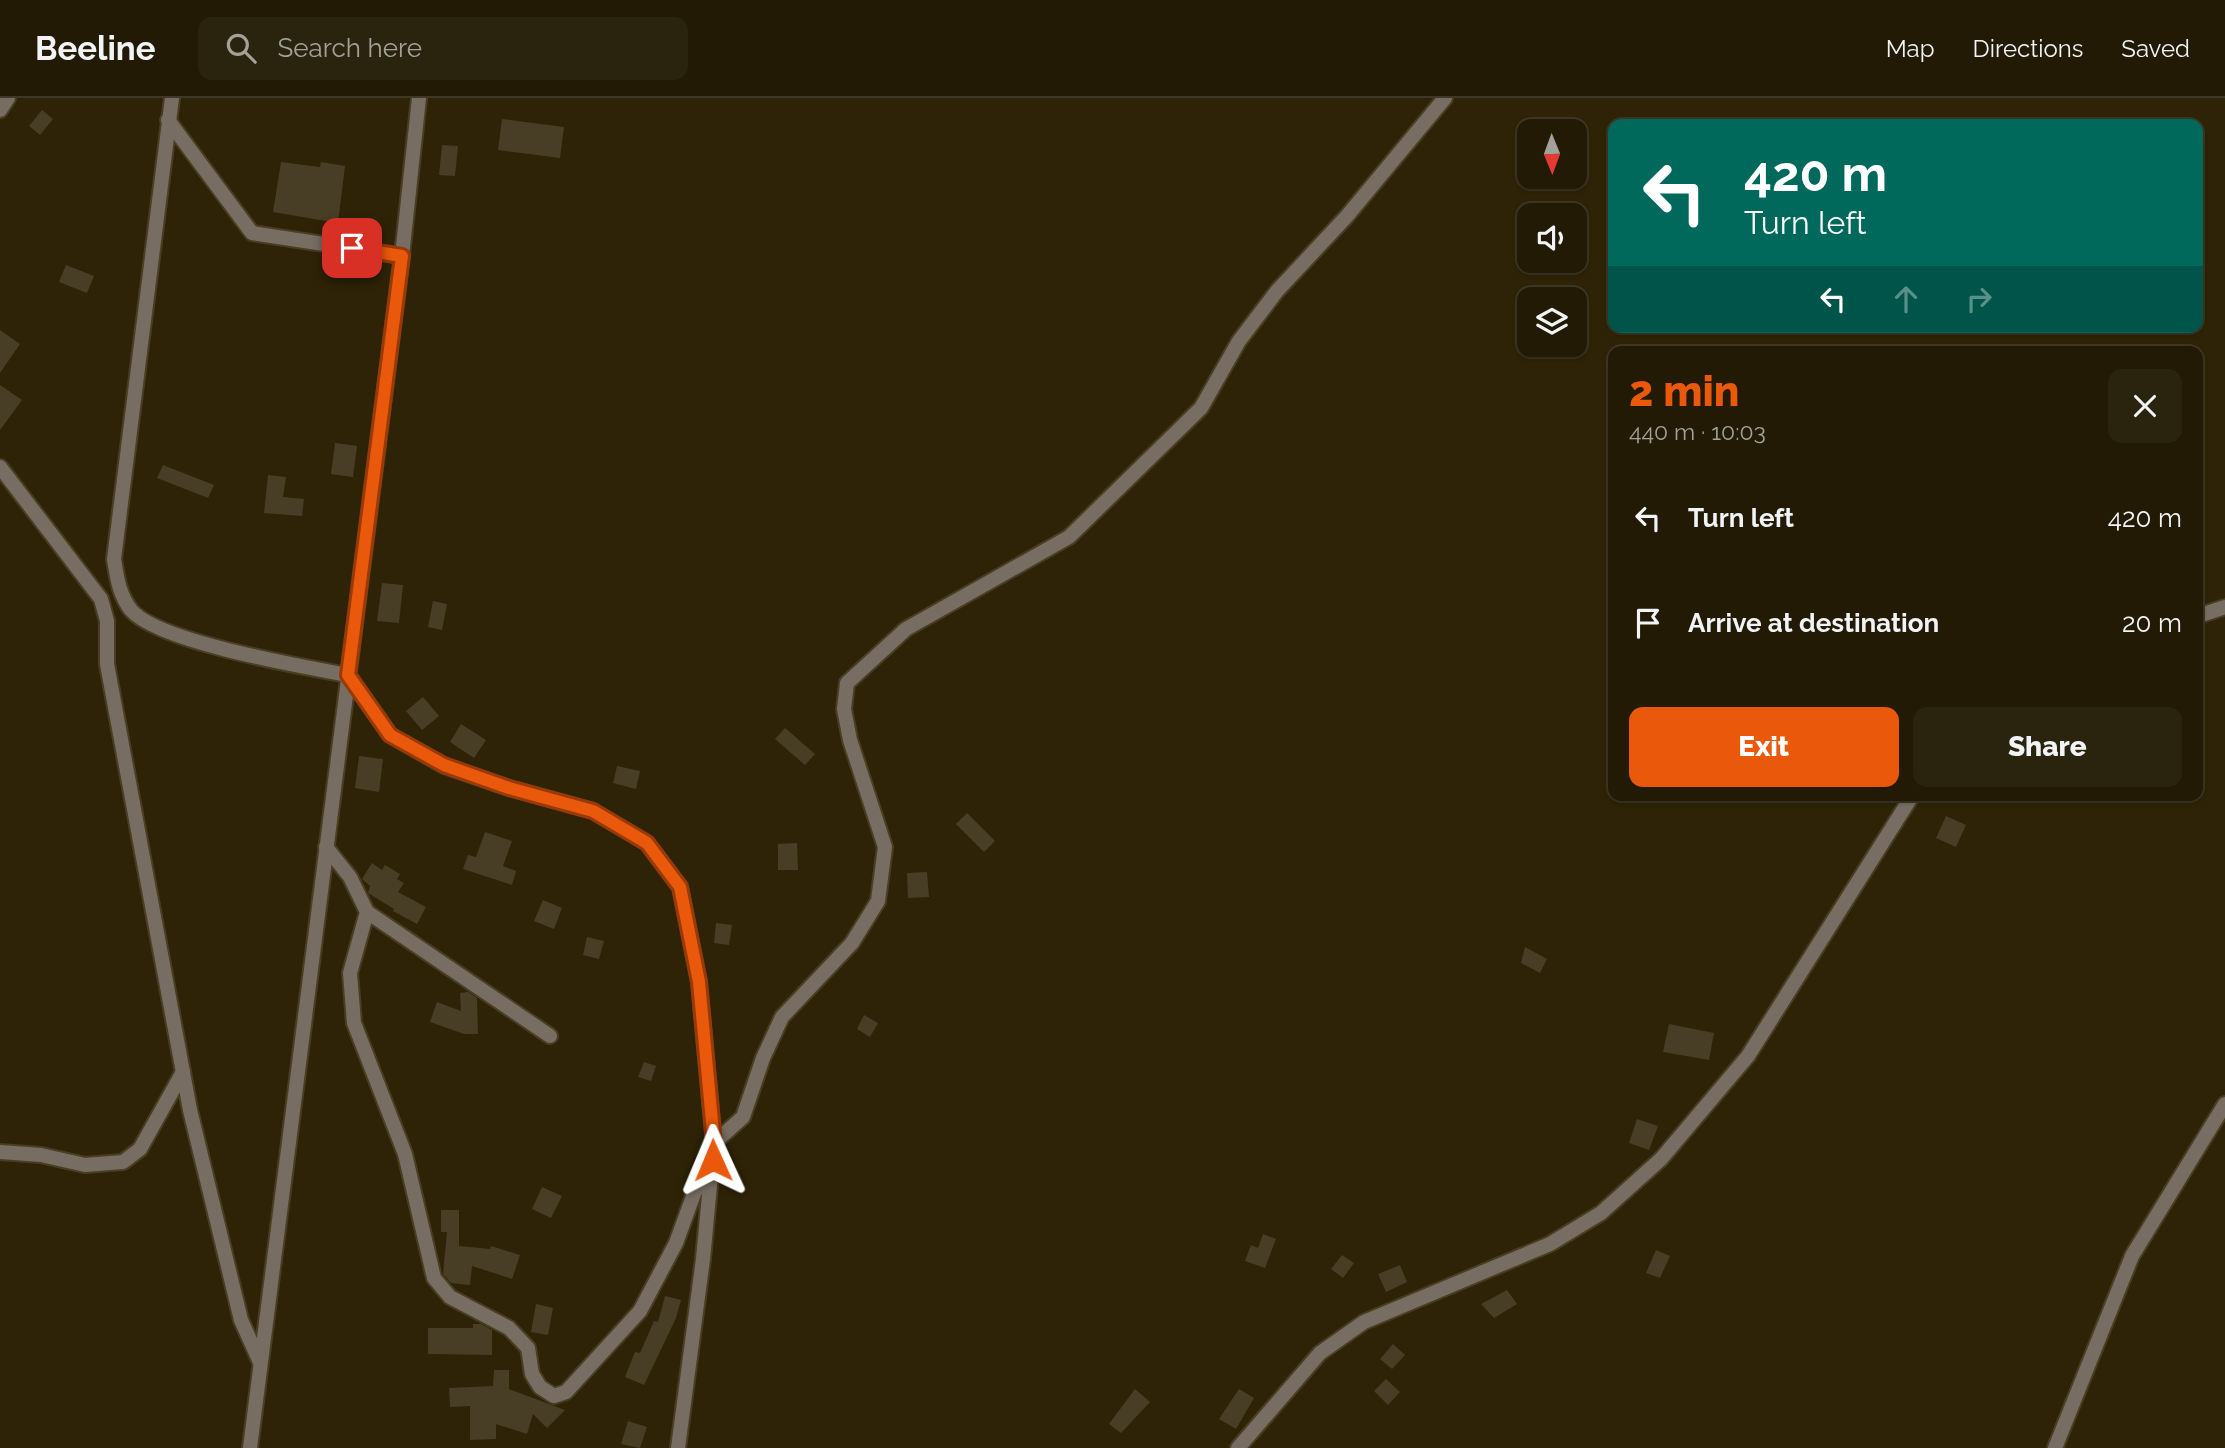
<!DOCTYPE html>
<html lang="en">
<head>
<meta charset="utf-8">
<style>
  body { margin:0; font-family:Raleway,sans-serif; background:#2a230e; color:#f1f3f6; height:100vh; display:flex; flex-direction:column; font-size:26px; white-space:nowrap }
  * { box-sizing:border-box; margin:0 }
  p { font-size:23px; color:#a2a19a }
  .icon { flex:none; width:38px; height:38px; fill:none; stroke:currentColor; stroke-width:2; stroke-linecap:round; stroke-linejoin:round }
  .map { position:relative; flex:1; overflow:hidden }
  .drawer { position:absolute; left:1608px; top:248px; width:595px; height:455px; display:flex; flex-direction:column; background:#221a04; border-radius:14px; box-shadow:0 2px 5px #0004,0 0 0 2px #3f3826 }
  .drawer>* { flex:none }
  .guide { position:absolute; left:1608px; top:21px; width:595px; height:214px; border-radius:14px; box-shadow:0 2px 5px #0004,0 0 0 2px #3f3826; background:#00695c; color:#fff; overflow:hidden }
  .needle { width:46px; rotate:179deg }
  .tools { position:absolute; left:1517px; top:21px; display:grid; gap:14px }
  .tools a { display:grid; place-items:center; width:70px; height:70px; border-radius:14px; background:#221a04; box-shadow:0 2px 5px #0004,0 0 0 2px #3f3826; font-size:35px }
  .pin { position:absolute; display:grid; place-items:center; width:60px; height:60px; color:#fff; margin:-30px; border-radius:14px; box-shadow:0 4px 10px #0006 }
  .me { position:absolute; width:77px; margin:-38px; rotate:359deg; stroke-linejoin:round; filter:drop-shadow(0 0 5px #0008) }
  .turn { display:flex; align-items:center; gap:24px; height:147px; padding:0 21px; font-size:32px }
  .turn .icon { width:91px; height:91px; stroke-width:2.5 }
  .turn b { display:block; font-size:49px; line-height:60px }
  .lanes { display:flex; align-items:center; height:66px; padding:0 21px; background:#0003; justify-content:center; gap:35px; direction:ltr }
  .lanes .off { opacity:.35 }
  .round { display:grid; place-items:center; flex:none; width:74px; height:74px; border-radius:14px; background:#2a230e }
  .overview { display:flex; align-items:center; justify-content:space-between; height:119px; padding:0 21px }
  h1 { font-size:42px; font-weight:800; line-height:52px; color:#ea580c }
  .cta { display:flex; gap:14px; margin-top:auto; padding:14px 21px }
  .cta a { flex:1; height:80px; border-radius:14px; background:#ea580c; color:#fff; font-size:28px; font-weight:800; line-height:80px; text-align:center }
  .cta a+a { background:#2a230e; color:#f1f3f6 }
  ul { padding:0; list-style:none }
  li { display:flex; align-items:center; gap:21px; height:105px; padding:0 21px }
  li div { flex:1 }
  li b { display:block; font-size:26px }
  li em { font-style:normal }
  header { display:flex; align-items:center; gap:42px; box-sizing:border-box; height:98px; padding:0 35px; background:#221a04; border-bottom:2px solid #3f3826 }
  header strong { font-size:33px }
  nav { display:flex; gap:38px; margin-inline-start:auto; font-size:24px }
  .search { width:490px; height:63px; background:#2a230e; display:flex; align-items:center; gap:18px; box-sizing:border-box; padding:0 24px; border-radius:14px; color:#a2a19a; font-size:26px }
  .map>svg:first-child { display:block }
  .building { fill:#483e26 }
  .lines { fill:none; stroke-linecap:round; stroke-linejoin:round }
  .minor-casing { stroke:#493e23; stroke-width:18 }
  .tertiary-casing { stroke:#493e23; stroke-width:18 }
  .minor { stroke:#786d63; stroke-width:14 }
  .tertiary { stroke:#786d63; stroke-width:14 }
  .route-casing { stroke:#983908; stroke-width:18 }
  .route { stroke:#ea580c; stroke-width:12 }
</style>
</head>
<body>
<header>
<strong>Beeline</strong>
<div class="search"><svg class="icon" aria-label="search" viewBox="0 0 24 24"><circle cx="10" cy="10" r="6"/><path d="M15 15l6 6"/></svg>Search here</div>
<nav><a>Map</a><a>Directions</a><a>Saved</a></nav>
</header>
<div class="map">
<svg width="2225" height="1350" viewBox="0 0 2225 1350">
  <rect width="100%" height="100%" fill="#2e2306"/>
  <!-- building -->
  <g class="building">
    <path d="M42 12 53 21 40 37 29 28Z"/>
    <path d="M502 21 564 29 560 60 498 52Z"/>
    <path d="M442 47 458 48 455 78 439 77Z"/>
    <path d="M281 64 320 69 321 64 345 68 338 125 273 114Z"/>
    <path d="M66 167 94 178 87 195 59 184Z"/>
    <path d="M0 232 20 246 0 275Z"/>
    <path d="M0 287 22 302 0 332Z"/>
    <path d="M335 345 357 348 353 379 331 376Z"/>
    <path d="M163 367 214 387 208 400 157 380Z"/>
    <path d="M268 377 286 379 283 399 304 401 302 418 264 415Z"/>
    <path d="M382 485 403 487 399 525 377 523Z"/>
    <path d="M433 503 447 506 442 532 428 529Z"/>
    <path d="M423 599 439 618 422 632 406 613Z"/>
    <path d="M461 626 486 642 474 660 450 644Z"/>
    <path d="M785 630 815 656 805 667 775 641Z"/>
    <path d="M359 658 383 661 379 694 355 690Z"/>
    <path d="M617 668 640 673 636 691 613 685Z"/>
    <path d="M967 715 995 743 984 754 956 726Z"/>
    <path d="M1946 718 1966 727 1956 749 1936 740Z"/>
    <path d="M485 734 512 743 503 768 516 773 512 787 463 771 468 757 476 759Z"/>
    <path d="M797 745 798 772H778V746Z"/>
    <path d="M372 765 382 772 385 767 400 776 397 781 404 785 398 794 426 809 417 826 393 813 394 811 368 795 370 788 362 781Z"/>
    <path d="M927 774 929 799 908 800 907 775Z"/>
    <path d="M543 802 562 810 554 831 534 823Z"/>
    <path d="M716 825 732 827 729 847 714 845Z"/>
    <path d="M587 839 604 843 599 861 583 857Z"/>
    <path d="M1525 849 1547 861 1540 875 1521 865Z"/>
    <path d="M468 894 477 900 478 936H464L430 924 437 904 461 913 460 895Z"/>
    <path d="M864 917 878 925 870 939 857 931Z"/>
    <path d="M1669 926 1714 935 1709 962 1663 954Z"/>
    <path d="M644 964 656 968 651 983 638 979Z"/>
    <path d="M1637 1021 1658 1028 1649 1052 1629 1045Z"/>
    <path d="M542 1089 562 1098 551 1120 532 1111Z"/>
    <path d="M441 1112H459V1148L490 1151 491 1148 520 1157 512 1181 472 1168 470 1187 451 1185 443 1176 447 1134H441Z"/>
    <path d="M1263 1136 1276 1141 1265 1170 1245 1163 1251 1147 1258 1150Z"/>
    <path d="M1656 1152 1670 1158 1660 1180 1646 1175Z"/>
    <path d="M1342 1157 1354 1165 1343 1180 1331 1171Z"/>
    <path d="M1400 1167 1407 1184 1386 1194 1378 1176Z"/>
    <path d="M1507 1192 1517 1206 1494 1220 1481 1206Z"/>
    <path d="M665 1198 681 1202 676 1220 644 1287 625 1279 635 1254 640 1255 654 1223 658 1224Z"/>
    <path d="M536 1206 553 1210 548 1237 531 1234Z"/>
    <path d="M473 1226H481L492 1232V1257L428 1256V1230H473Z"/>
    <path d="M1393 1246 1405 1257 1392 1271 1380 1261Z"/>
    <path d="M494 1272H509V1291L565 1312 547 1330 533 1316 527 1336 496 1326V1341L470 1342V1308L450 1309 449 1290 493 1288Z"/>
    <path d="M1386 1281 1400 1294 1388 1307 1374 1293Z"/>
    <path d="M1135 1291 1150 1304 1121 1335 1109 1326Z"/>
    <path d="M1239 1291 1254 1300 1236 1331 1219 1321Z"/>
    <path d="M628 1323 647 1329 640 1350 621 1346Z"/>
  </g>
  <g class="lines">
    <!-- minor casing -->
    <g class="minor-casing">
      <g id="minor">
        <path d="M172 0 114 461C117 480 119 496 131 512 158 544 304 569 348 577"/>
        <path d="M0 12 8 0"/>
        <path d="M168 22 252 135 402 158"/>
        <path d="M0 369 101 501 107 523V566L190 1012 241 1222 260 1264"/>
        <path d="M326 749 350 779 367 814 350 875 354 925 405 1056 434 1180 450 1199 509 1230 528 1250 532 1276 540 1289 554 1298 566 1294 640 1213 676 1145 695 1093 711 1079"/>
        <path d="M367 814 550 938"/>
        <path d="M714 1045 743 1019 763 960 782 919 852 845 878 803 885 749 850 642 844 611 847 585 906 531 1069 439 1201 310 1239 243 1277 193 1347 118 1445 0"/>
        <path d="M0 1054 41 1057 85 1067 123 1064 140 1051 183 974"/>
        <path d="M2055 1350 2132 1158 2225 1006"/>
      </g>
    </g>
    <!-- tertiary casing -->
    <g class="tertiary-casing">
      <g id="tertiary">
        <path d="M2198 518 2225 509"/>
        <path d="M348 577 390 637 444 668 509 690 593 713 647 745 680 789 699 884 714 1045 703 1161 678 1350"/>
        <path d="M250 1350 402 158 419 0"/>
        <path d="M1238 1350 1320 1255 1364 1224 1550 1146 1601 1115 1661 1061 1748 958 1912 698"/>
      </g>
    </g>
    <!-- minor -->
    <use href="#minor" class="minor"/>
    <!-- tertiary -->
    <use href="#tertiary" class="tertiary"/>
  </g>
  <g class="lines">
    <!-- route casing -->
    <g class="route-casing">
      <path id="route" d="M352 150 402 158 348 577 390 637 444 667 509 690 593 713 647 745 680 789 699 884 714 1045 713 1062"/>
    </g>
    <!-- route -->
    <use href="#route" class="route"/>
  </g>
</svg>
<div class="tools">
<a><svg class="needle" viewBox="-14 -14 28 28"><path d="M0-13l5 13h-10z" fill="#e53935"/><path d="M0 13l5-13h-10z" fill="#a2a19a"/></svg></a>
<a><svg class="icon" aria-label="sound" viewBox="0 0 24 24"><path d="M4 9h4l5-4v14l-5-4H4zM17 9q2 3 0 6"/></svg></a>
<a><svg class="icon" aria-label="layers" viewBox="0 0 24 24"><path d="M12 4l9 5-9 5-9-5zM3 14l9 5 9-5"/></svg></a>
</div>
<div class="pin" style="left:352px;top:150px;background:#d93025"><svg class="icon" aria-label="arrive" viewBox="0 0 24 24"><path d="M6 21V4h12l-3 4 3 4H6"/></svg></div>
<svg class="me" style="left:713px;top:1062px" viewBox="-20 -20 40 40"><path d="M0-17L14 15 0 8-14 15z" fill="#ea580c" stroke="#fff" stroke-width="4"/></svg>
<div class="guide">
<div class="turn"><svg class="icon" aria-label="left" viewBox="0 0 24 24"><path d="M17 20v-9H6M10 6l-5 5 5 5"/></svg><div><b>420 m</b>Turn left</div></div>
<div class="lanes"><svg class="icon" aria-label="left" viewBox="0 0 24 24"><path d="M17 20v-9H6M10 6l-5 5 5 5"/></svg><svg class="icon off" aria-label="ahead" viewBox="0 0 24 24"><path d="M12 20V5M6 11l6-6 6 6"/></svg><svg class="icon off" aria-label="right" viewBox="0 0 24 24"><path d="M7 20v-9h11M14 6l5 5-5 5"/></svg></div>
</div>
<section class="drawer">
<div class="overview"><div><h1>2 min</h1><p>440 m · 10:03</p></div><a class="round"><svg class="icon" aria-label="close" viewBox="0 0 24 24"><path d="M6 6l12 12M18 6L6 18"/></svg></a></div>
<ul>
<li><svg class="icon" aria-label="left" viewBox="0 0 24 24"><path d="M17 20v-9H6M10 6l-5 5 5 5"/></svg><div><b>Turn left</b></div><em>420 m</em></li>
<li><svg class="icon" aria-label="arrive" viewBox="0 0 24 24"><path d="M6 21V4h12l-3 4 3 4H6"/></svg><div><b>Arrive at destination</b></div><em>20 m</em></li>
</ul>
<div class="cta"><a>Exit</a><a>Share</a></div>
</section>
</div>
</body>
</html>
